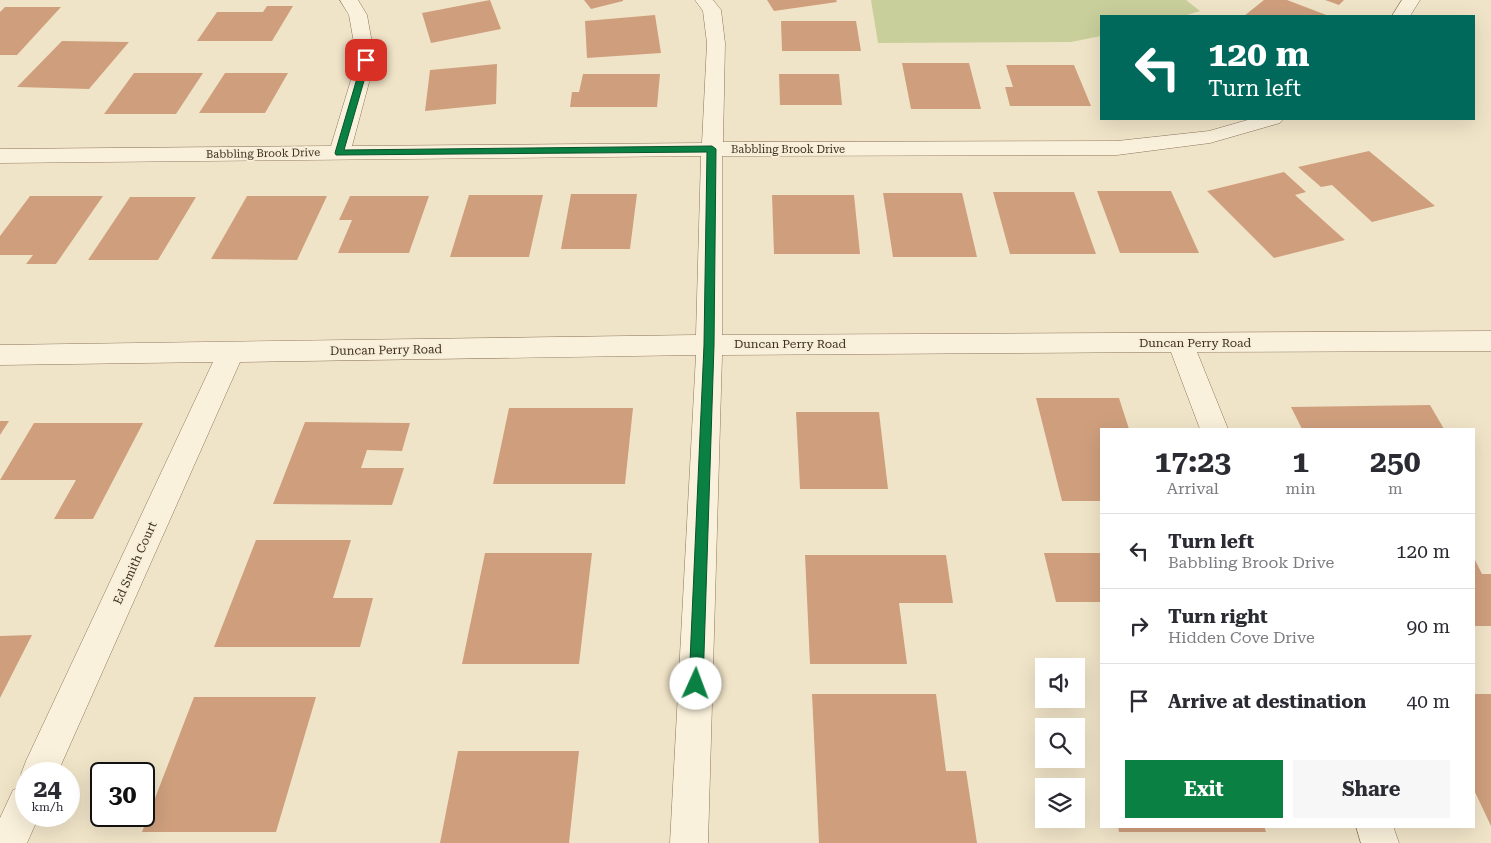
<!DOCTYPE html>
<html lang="en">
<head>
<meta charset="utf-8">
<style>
  body { margin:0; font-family:"Roboto Serif",serif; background:#f7f7f7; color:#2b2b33; height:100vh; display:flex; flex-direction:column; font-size:19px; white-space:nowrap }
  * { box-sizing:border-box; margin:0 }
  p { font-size:16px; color:#7c7c81 }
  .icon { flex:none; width:28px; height:28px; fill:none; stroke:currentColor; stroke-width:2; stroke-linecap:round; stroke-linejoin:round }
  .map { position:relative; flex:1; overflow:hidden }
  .side { position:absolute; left:1100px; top:428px; width:375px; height:400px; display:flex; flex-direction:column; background:#fff; border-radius:0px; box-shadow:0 5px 20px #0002 }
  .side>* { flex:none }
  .hud { position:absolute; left:1100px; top:15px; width:375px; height:105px; border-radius:0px; box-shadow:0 5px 20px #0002; background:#00695c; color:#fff; overflow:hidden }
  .controls { position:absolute; left:1035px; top:658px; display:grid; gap:10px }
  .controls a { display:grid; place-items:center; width:50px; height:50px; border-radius:0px; background:#fff; box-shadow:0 5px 20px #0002; font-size:25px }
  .speed { position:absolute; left:15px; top:762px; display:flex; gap:10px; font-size:25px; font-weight:700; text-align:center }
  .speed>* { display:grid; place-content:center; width:65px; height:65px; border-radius:50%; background:#fff; box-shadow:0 5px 20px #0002; line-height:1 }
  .speed small { font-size:12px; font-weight:400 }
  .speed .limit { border:2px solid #111; border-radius:8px; background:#fff; color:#111 }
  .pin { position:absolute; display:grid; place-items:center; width:42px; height:42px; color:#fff; margin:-21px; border-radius:10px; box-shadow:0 2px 8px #0006 }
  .me { position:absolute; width:55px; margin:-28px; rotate:2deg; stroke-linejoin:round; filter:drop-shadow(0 0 4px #0008) }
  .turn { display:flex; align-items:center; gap:18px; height:105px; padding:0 25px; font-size:22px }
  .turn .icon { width:65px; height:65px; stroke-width:2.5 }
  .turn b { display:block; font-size:35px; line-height:42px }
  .eta { display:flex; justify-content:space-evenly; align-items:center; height:85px; text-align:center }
  .eta b { font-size:30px; font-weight:700; line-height:35px }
  .primary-button { display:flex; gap:10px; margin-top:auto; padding:10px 25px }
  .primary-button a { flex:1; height:58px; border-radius:0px; background:#0b8043; color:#fff; font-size:20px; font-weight:700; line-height:58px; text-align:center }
  .primary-button a+a { background:#f7f7f7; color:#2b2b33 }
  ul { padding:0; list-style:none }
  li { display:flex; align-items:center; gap:15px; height:75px; padding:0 25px; border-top:1px solid #e1e1e2 }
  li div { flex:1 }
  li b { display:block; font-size:19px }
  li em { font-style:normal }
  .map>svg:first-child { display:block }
  .green { fill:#c9cf9b }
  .building { fill:#cf9f7d }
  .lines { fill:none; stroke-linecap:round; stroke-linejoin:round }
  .minor-casing { stroke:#8d765c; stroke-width:1 }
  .minor { fill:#faf1dc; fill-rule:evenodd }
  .route { fill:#0b8043; stroke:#07532c }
  .labels { text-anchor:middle; stroke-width:4; stroke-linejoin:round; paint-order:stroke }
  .far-street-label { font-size:11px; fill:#3d2e20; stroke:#f7eed8 }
  .street-label { font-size:12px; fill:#3d2e20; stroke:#f7eed8 }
</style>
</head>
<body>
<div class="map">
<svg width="1491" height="843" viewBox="0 0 1491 843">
  <rect width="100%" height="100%" fill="#f0e4c8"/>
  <!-- green -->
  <path class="green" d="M871 0H1186L1200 11 1184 16H1101V36L1071 42 878 43Z"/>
  <!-- building -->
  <g class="building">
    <path d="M490 0 501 29 431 43 422 13Z"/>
    <path d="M584 0H623V1L591 9Z"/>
    <path d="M767 0H836L837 2 774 11Z"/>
    <path d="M1264 0H1287L1329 16H1244Z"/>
    <path d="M1325 0H1344L1339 5Z"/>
    <path d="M267 6H293L272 41H197L217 12H263Z"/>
    <path d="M5 7H61L17 55H0V12Z"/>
    <path d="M655 15 661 53 587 58 585 21Z"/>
    <path d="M781 21H856L861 51H782Z"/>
    <path d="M62 41 129 42 89 89 17 87Z"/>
    <path d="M902 63H969L981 109H911Z"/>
    <path d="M497 64 496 104 425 111 430 70Z"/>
    <path d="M1006 65H1074L1091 106H1010L1005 87H1013Z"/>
    <path d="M134 73H203L176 114H104Z"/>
    <path d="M225 73H288L265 113H199Z"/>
    <path d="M583 74H660L657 107H570L572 92H579Z"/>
    <path d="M779 74H839L842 105H780Z"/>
    <path d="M1369 151 1435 206 1372 222 1332 185 1321 187 1298 167Z"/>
    <path d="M1284 172 1306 192 1295 195 1345 240 1274 258 1207 191Z"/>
    <path d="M1097 191H1171L1199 253H1120Z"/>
    <path d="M993 192H1074L1096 254H1010Z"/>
    <path d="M883 193H962L977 257H893Z"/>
    <path d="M571 194H637L630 249H561Z"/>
    <path d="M469 195H543L529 257H450Z"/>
    <path d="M772 195H854L860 254H774Z"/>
    <path d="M30 196H103L56 264H26L33 255H0V236Z"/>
    <path d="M247 196H327L297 260 211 259Z"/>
    <path d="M350 196H429L409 253H338L352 220H339Z"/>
    <path d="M130 197H196L158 260H88Z"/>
    <path d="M1036 398H1119L1129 429H1101V501H1062Z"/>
    <path d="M1430 405 1444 429H1302L1291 407Z"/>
    <path d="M509 408H633L625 484H493Z"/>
    <path d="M796 412H879L888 489H800Z"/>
    <path d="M0 421H9L0 435Z"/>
    <path d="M305 422 410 423 402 451 367 450 361 468H404L392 505 273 504Z"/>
    <path d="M34 423H143L93 519H54L76 480H0Z"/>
    <path d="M256 540H351L333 598H373L360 647H214Z"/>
    <path d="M485 553H592L579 664H462Z"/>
    <path d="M1044 553H1101V602H1056Z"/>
    <path d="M805 555H946L953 603H899L907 664H810Z"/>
    <path d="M1474 558 1482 574H1491V626H1474Z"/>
    <path d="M32 635 0 698V636Z"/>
    <path d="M812 694H936L946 771H966L977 843H819Z"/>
    <path d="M1474 694H1491V826L1474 790Z"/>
    <path d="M194 697H316L276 832H142Z"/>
    <path d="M458 751H579L569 843H440Z"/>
    <path d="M1118 826H1264L1266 832H1119Z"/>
  </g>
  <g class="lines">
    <!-- minor casing -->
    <g class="minor-casing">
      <g id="minor">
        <path d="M340 0H358L367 15 375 60 352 146 702 143 707 43 703 11 695 0H713L721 10 725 43 723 142 1117 141 1209 131 1251 119H1283L1280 123 1210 143 1117 155 722 156V335L1491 331V351L1197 352 1228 429H1200L1171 352 722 355 708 843H670L696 355 240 362 57 774H26V816H39L27 843H0V818L13 790 26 785 21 774 26 761 213 362 0 365V345L696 335 701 156 0 163V149L331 146 357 60 349 15Z"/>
        <path d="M1402 0H1420L1410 16H1392Z"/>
        <path d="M1356 826H1393L1399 843H1361Z"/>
      </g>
    </g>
    <!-- minor -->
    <use href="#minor" class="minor"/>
  </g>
  <!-- route -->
  <path class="route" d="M363 58 370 60 344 150 712 146 716 149 714 345 703 684 701 688 696 690 691 688 689 684 704 345 707 152 336 155 335 153Z"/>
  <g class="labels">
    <!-- far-street labels -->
    <g class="far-street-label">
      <text x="788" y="153">Babbling Brook Drive</text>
      <text transform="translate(263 153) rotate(-1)" y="4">Babbling Brook Drive</text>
    </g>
    <!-- street labels -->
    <g class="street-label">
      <text x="1195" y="347">Duncan Perry Road</text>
      <text x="790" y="348">Duncan Perry Road</text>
      <text transform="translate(386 350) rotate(-1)" y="4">Duncan Perry Road</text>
      <text transform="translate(135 563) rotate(-66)" y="4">Ed Smith Court</text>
    </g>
  </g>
</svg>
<div class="controls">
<a><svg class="icon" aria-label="sound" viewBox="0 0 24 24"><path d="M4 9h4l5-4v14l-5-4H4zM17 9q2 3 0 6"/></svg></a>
<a><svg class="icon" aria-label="search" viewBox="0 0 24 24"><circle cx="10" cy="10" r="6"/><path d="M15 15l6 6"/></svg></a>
<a><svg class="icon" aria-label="layers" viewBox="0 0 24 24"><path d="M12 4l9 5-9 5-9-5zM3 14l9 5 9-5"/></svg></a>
</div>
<div class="speed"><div>24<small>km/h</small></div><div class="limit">30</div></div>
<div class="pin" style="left:366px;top:60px;background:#d93025"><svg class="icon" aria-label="arrive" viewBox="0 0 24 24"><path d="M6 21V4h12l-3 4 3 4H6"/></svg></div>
<svg class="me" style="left:696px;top:684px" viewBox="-20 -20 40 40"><circle r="19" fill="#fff"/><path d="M0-13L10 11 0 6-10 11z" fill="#0b8043"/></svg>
<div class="hud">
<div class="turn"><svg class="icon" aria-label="left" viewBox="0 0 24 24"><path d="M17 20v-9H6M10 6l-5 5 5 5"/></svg><div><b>120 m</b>Turn left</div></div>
</div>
<section class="side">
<div class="eta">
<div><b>17:23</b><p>Arrival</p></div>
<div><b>1</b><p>min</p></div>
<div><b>250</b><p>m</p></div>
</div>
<ul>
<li><svg class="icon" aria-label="left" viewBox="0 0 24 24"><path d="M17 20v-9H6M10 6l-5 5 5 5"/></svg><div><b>Turn left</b><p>Babbling Brook Drive</p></div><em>120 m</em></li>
<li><svg class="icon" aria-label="right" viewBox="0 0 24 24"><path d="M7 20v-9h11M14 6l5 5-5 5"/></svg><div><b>Turn right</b><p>Hidden Cove Drive</p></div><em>90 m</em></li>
<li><svg class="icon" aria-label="arrive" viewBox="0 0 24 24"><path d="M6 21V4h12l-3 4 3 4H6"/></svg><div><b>Arrive at destination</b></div><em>40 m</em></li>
</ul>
<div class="primary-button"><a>Exit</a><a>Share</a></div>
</section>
</div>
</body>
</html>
